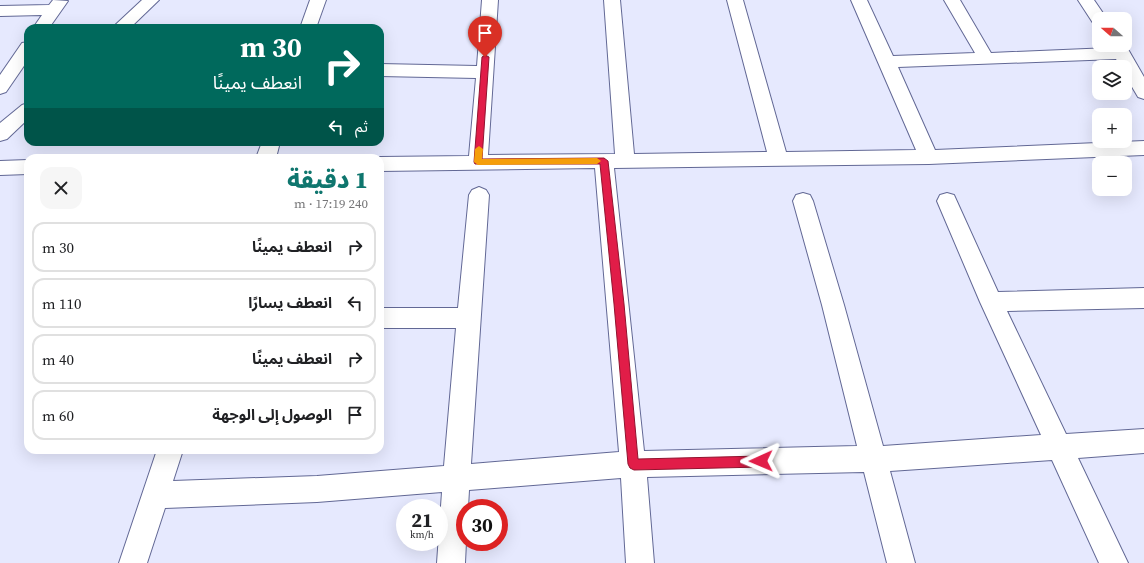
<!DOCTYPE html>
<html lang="ar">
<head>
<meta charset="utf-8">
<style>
  body { margin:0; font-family:"Source Serif 4","Noto Sans Arabic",serif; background:#f6f6f6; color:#202124; direction:rtl; height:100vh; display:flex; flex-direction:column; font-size:15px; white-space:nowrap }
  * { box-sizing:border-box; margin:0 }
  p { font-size:13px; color:#757577 }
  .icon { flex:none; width:22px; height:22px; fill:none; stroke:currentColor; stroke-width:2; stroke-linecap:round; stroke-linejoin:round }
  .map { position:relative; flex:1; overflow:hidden; direction:ltr }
  .details { position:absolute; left:24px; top:154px; width:360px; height:300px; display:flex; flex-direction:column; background:#fff; border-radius:12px; box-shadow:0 4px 16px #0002; direction:rtl }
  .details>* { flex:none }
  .hud { position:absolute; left:24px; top:24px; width:360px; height:122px; border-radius:12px; box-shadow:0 4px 16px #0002; direction:rtl; background:#00695c; color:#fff; overflow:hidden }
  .needle { width:26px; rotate:290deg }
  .tools { position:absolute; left:1092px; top:12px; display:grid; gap:8px }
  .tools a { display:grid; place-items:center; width:40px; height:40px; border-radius:8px; background:#fff; box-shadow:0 4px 16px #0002; font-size:20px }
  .speed { position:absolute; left:396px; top:499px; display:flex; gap:8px; font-size:20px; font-weight:700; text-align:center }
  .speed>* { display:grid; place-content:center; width:52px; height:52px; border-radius:50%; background:#fff; box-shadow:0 4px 16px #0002; line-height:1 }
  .speed small { font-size:10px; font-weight:400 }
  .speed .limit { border:6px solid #d22; background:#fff; color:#111 }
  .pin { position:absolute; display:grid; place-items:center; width:34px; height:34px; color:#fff; margin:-41px -17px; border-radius:50% 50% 50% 0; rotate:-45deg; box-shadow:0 0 4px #0007 }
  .pin .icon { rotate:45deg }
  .me { position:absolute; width:44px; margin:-22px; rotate:269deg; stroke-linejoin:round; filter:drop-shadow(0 0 3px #0008) }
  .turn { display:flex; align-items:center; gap:14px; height:84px; padding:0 16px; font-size:18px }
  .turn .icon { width:52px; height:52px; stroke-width:2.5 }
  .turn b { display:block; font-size:28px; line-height:34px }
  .then { display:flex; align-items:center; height:38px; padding:0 16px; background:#0003; gap:8px; font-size:15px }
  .round { display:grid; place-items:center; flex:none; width:42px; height:42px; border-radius:12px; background:#f6f6f6 }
  .head { display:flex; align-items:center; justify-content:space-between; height:68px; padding:0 16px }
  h1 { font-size:24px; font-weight:800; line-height:30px; color:#0f766e }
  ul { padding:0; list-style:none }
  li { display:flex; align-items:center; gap:12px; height:50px; margin:0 8px 6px; padding:0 8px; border:2px solid #e0e0e0; border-radius:12px }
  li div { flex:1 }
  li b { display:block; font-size:15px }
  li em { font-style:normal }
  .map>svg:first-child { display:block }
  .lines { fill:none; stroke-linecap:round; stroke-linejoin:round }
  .minor-casing { stroke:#626895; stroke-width:2 }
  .minor { fill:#fff; fill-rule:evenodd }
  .route { fill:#e11d48; stroke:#92132f }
  .slow { fill:#f59e0b }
</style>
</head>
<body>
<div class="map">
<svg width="1144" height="563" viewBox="0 0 1144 563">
  <rect width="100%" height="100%" fill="#e6e9fe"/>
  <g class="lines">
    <!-- minor casing -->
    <g class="minor-casing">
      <g id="minor">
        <path d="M53 0 68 1 49 28H33L42 15 0 16V6L49 5Z"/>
        <path d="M142 0H159L130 28H112Z"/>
        <path d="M310 0H326L316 28H300Z"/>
        <path d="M482 0H498L488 155 615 154 604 0H620L634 154 767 152 727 0H743L786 152 916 150 851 0H867L893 56 975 53 944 0H960L991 53 1110 48 1109 45 1125 44 1144 77V99L1138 97 1125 75V67H1121L1116 59 898 67 935 150 1144 141V155L929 164 614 168 644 451 857 446 822 305 793 201 796 195 803 193 810 195 813 201 844 305 883 446 1041 435 980 302 937 201 940 195 947 193 954 195 998 292 1144 288V308L1007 311 1066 434 1144 429V453L1078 458 1128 563H1099L1052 460 890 471 915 563H887L864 472 647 477 654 563H626L621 478 469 490 468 508H465V542H466L465 563H437L442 492 317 502 165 508 147 563H119L157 450H183L173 481 317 476 444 466 456 328H380V308H458L469 195 472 190 479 187 486 190 489 195 471 464 619 452 595 168 380 171V158H376L380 157 469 156 476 78 380 76V64L477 66Z"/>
        <path d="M1078 0H1094L1107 19H1099V24L1093 23Z"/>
        <path d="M28 42V60L6 92 0 94V75L22 43Z"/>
        <path d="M28 103V119L7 139 0 141V123L22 105Z"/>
        <path d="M262 142H280L276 158H256Z"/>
        <path d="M28 160V174L0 175V161Z"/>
      </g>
    </g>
    <!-- minor -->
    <use href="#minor" class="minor"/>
  </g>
  <!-- route -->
  <path class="route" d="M485 55 489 57 482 159 604 158 608 161 624 304 638 459 761 456 765 458 766 461 765 465 761 467 634 470 630 468 628 464 614 304 600 164H475L474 162 482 57Z"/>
  <!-- slow -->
  <path class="slow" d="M479 146 483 149 482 159 597 158 601 161 597 164 478 165 474 162 475 149Z"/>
</svg>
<div class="tools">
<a><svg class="needle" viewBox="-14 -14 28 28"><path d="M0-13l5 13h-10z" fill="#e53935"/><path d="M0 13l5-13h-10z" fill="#757577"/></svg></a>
<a><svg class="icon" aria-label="layers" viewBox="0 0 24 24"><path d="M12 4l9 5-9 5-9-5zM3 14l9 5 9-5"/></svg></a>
<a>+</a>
<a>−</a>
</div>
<div class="speed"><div>21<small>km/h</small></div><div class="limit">30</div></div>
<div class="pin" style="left:485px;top:57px;background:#d93025"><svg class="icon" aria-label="arrive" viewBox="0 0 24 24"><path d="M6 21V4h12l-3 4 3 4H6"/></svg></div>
<svg class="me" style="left:761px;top:461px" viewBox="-20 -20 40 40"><path d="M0-17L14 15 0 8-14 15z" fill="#e11d48" stroke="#fff" stroke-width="4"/></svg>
<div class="hud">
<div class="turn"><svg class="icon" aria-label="right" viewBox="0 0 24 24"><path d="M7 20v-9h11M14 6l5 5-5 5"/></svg><div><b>30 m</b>انعطف يمينًا</div></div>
<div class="then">ثم<svg class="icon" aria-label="left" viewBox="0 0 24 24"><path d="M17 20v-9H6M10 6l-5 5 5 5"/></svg></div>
</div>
<section class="details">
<div class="head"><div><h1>1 دقيقة</h1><p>240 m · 17:19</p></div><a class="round"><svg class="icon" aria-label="close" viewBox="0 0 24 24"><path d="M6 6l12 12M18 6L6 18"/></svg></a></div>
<ul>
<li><svg class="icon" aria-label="right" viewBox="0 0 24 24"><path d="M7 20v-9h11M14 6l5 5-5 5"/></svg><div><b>انعطف يمينًا</b></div><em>30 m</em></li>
<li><svg class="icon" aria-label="left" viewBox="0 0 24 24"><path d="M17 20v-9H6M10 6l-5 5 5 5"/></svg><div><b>انعطف يسارًا</b></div><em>110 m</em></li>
<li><svg class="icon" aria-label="right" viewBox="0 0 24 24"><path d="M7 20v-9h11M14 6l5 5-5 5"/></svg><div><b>انعطف يمينًا</b></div><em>40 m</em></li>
<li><svg class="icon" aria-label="arrive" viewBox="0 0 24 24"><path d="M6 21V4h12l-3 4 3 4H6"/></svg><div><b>الوصول إلى الوجهة</b></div><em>60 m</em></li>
</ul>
</section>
</div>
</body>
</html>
